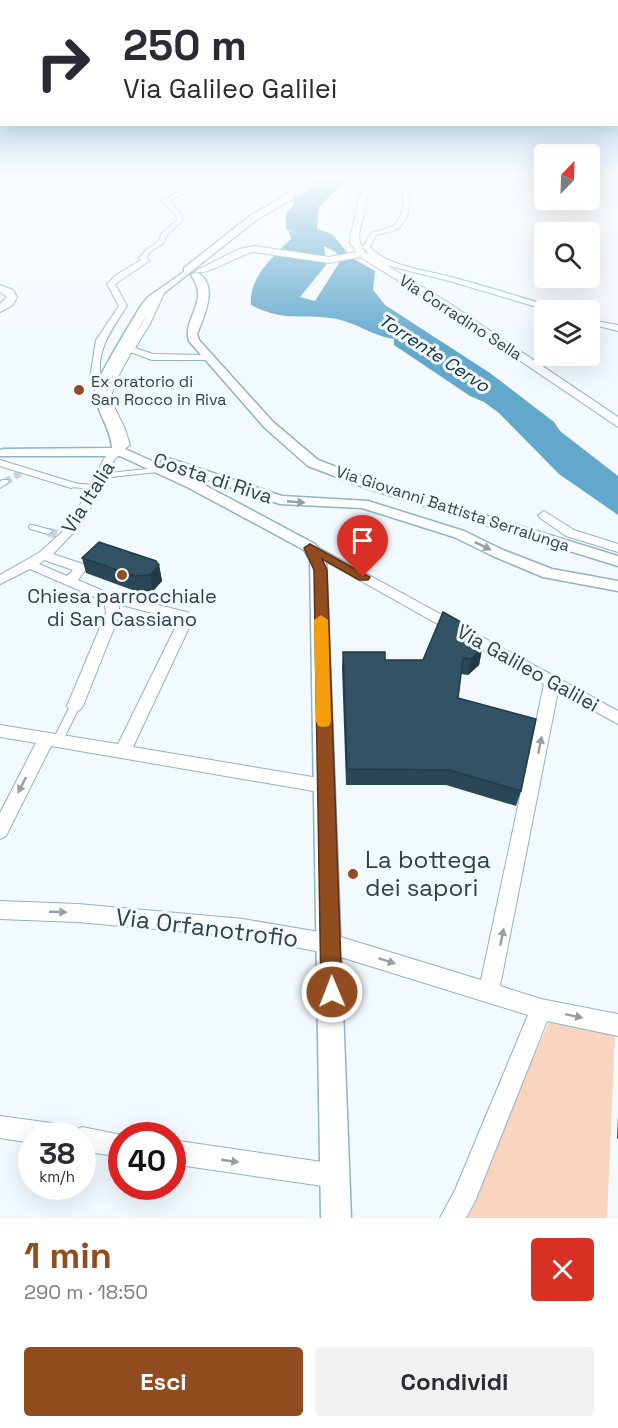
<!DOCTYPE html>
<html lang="it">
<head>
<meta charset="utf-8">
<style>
  body { margin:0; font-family:"Space Grotesk",sans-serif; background:#f2f2f3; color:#2b2b33; height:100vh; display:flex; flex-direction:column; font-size:22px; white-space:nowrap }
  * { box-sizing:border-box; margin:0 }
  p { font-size:20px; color:#7c7c81 }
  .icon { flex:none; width:33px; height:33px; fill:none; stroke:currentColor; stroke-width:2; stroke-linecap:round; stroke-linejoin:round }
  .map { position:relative; height:1218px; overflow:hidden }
  .side { display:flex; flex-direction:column; background:#fff; flex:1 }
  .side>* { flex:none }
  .hud { position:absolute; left:0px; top:0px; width:618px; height:126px; box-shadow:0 6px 24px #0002; background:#fff; color:#2b2b33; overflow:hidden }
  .needle { width:39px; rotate:23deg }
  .tools { position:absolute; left:534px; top:144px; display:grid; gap:12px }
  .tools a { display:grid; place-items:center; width:66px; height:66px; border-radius:6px; background:#fff; box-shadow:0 6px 24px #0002; font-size:30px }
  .speed { position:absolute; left:18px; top:1122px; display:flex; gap:12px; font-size:30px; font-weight:700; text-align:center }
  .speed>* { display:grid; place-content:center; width:78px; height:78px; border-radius:50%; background:#fff; box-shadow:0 6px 24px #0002; line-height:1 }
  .speed small { font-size:15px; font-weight:400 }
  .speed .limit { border:9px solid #d22; background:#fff; color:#111 }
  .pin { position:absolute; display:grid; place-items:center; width:51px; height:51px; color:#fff; margin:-62px -26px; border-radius:50% 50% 50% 0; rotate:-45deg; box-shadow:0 0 6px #0007 }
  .pin .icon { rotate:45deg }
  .me { position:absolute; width:66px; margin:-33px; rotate:359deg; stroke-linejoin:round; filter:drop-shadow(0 0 4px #0008) }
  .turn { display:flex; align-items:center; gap:21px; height:126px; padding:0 24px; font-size:27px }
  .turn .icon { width:78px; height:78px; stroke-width:2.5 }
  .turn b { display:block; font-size:42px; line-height:51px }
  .round { display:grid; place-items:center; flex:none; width:63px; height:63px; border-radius:6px; background:#f2f2f3 }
  .head { display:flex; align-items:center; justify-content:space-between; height:102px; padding:0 24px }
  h1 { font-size:36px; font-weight:800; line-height:45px; color:#914d20 }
  .action { display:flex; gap:12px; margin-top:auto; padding:12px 24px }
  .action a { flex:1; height:69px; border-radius:6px; background:#914d20; color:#fff; font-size:24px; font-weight:800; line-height:69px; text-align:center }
  .action a+a { background:#f2f2f3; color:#2b2b33 }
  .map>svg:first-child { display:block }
  .green { fill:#f9d4bf }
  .water { fill:#62a8cd; fill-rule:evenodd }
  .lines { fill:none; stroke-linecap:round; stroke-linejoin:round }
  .pedestrian-tunnel-far1 { stroke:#ccd5da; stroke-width:7; stroke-dasharray:7 4; stroke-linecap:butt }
  .pedestrian-tunnel { stroke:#ccd5da; stroke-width:9; stroke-dasharray:9 4.5; stroke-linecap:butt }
  .pedestrian-casing { stroke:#8fb3c7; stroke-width:2 }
  .minor-casing { stroke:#8fb3c7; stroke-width:2 }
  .tertiary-casing { stroke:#8fb3c7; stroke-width:3 }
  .secondary-casing { stroke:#8fb3c7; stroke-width:2 }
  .pedestrian { fill:#fff; fill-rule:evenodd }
  .minor { fill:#fff; fill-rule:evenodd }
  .tertiary { fill:#fff; fill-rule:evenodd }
  .secondary { fill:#fff; fill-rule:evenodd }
  .wall { fill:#2a4757 }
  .shaded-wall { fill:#223a47 }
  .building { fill:#315365; stroke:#223a47; stroke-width:1.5 }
  .oneway { fill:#989fa4 }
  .route { fill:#914d20; stroke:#5e3215; stroke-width:1.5 }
  .slow { fill:#f59e0b }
  .poi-dot { fill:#914d20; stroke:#f3faff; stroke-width:2 }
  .labels { text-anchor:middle; stroke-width:6; stroke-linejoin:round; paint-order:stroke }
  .far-street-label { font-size:16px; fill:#303f48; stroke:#f3faff }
  .far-poi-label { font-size:16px; fill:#303f48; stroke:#f3faff; text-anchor:start }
  .far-water-label { font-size:18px; font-style:italic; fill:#0d2e3e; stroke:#f3faff }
  .street-label { font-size:20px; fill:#303f48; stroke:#f3faff }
  .poi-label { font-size:20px; fill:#303f48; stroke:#f3faff }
  .near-poi-label { font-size:24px; fill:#303f48; stroke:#f3faff; text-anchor:start }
  .near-street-label { font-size:24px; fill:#303f48; stroke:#f3faff }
</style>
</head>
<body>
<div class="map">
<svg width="618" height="1218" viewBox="0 0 618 1218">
  <rect width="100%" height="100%" fill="#f3faff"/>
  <!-- green -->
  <path class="green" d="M550 1020 615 1036 607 1218H461Z"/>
  <!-- water -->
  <path class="water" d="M303 177H349L319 207 317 229 332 234 352 258 375 271 373 290 385 305 490 373 554 422 560 431 618 476V515L559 474 499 413 484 402 470 396 394 345V339C373 336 357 323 337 319 303 313 285 323 251 305 248 279 273 256 291 239L289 231 300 235 286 229V213L293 206 294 198 312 187V181ZM324 246 336 252 341 260 315 301 300 297 326 265Z"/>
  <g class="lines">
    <!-- pedestrian-tunnel-far1 -->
    <path class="pedestrian-tunnel-far1" d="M5 482 22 472"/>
    <!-- pedestrian-tunnel -->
    <path class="pedestrian-tunnel" d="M48 532 60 535"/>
    <!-- pedestrian casing -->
    <g class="pedestrian-casing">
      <g id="pedestrian">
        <path d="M130 347 133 349 120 373 110 398 125 429 130 445 119 453 115 451 122 444 119 429 104 398 114 373 127 349Z"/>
        <path d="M164 467 168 469 167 471 101 478 97 476 101 474Z"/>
        <path d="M2 480H8L9 482 0 488V482Z"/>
        <path d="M68 483 95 485 99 487 95 489 71 487H68Z"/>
        <path d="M30 525H33L51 530 52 532 48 534 30 529 29 527Z"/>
        <path d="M75 702 79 703 80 706 63 740 62 743 58 744 54 743 53 740 70 706 71 703Z"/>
      </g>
    </g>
    <!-- minor casing -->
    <g class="minor-casing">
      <g id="minor">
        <path d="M188 177H194L187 192 169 201 181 213 183 220 167 235 163 244 151 251 147 257 149 261 115 284 127 306C111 330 90 359 105 388L97 390 90 378 96 340 119 306 107 284 116 275 141 260 139 258 147 249 158 242 162 233 177 220 176 215 162 201 182 190Z"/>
        <path d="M399 177H405C409 193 414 214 399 228 394 232 382 233 376 235L370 247C389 268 429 270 455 278 489 287 523 298 557 308L558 310H547L449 281 366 260V256H370L363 247 371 233C377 231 389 229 394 225 408 212 403 192 399 177Z"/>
        <path d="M161 289 165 291 150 324 135 348 153 354 209 355 213 358 212 360H152L127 351 126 349 142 324 157 291Z"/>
        <path d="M590 320 618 325V331L590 324Z"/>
        <path d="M119 448 124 451 115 459 91 507 77 529 53 554 86 565 87 568 78 580 108 593 187 612 194 617 133 747 325 779 331 781 333 786 331 791 325 793 51 746 6 836 0 839V813L36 743 0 737V725L118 744 179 620 118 604 120 613 83 706 80 710 75 712 70 710 67 706 106 613 105 606 99 599 30 569 0 584V575L40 552 62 532 79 507 105 457ZM44 560 73 570 67 576 39 564Z"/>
        <path d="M0 460 75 483 77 485 71 488 0 466Z"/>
        <path d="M544 511 574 530 618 544V552L566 536 540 518 538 515Z"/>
        <path d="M310 543 618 711V724L558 691 500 986 541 999 618 1014V1036L547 1021 476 1199 466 1218H440L455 1190 528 1015 331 954 243 937 78 922 0 919V901L78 904 243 919 331 934 481 980 544 684 306 550 304 547Z"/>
        <path d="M0 1116 59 1124 67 1128 70 1136H32V1143L0 1138Z"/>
        <path d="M82 1127 127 1136H122V1157L82 1151V1136H72L74 1131Z"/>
        <path d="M172 1140 336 1164 344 1168 348 1176 344 1184 336 1188 172 1164Z"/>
      </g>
    </g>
    <!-- tertiary casing -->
    <g class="tertiary-casing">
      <g id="tertiary">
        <path d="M290 177H296L300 184 298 192 292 199 256 220 154 301 106 388C108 410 124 427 125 449L197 481 315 544 326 560 351 1218H321L310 560 304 550 258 525 187 487 120 456H0V450L3 449 112 448C111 428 97 413 95 394 93 382 132 322 140 307L148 297 184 272V268L250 216 286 195 292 184Z"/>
        <path d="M196 272C220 284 204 316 197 334L199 340 273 422 318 460 376 482 618 556V566L366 488 308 466 265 428 189 341C182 317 211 302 191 275Z"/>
        <path d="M168 458 282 496 368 501 464 531 503 550 552 569 618 581V591L543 577 493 556 454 537 362 508 280 504 163 465 161 462 163 459Z"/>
      </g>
    </g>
    <!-- secondary casing -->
    <g class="secondary-casing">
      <g id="secondary">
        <path d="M364 177H372L359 234 360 243 365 252 449 303 618 417V427L441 307 360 257 329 263 254 252C240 254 204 278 195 271L239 249 254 246 329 257 356 252 350 243 351 234Z"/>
        <path d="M0 285 13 290 17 297 13 305 0 312V304L7 297 0 292Z"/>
      </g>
    </g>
    <!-- pedestrian -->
    <use href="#pedestrian" class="pedestrian"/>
    <!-- minor -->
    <use href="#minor" class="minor"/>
    <!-- tertiary -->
    <use href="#tertiary" class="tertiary"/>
    <!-- secondary -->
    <use href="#secondary" class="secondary"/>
  </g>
  <!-- wall -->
  <g class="wall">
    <path d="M82 558 159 565 162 581 153 591 138 592 86 573Z"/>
    <path d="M474 647 482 649 479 665 468 675 461 674 458 698 521 791 516 806 446 785H346L342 668 343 652 385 660H423Z"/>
    <path d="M618 1116V1139L617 1138Z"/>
  </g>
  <!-- shaded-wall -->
  <g class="shaded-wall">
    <path d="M159 565 162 581 153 591 150 575Z"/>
    <path d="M477 631 474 647 468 646Z"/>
    <path d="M482 649 479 665 468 675 471 659Z"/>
  </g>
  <!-- building -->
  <g class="building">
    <path d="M99 542 156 561 159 565 150 575 135 576 82 558Z"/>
    <path d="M443 612 477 631 468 646 482 649 471 659 463 658 458 698 536 719 521 791 449 770 347 769 343 652H385V660H423Z"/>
  </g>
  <!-- one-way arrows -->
  <defs><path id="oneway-solid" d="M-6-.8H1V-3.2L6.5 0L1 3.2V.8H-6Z" transform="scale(1.5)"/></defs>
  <g class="oneway">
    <use href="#oneway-solid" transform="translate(296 502) rotate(5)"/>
    <use href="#oneway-solid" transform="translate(483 546) rotate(26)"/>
    <use href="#oneway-solid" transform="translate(540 745) rotate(-79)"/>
    <use href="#oneway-solid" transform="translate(22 785) rotate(117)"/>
    <use href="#oneway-solid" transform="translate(58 912) rotate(2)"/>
    <use href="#oneway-solid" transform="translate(502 937) rotate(-79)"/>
    <use href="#oneway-solid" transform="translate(387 961) rotate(18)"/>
    <use href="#oneway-solid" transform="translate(574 1016) rotate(12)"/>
    <use href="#oneway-solid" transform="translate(230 1161) rotate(8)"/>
  </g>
  <!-- sky -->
  <linearGradient id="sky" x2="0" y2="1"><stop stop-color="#72afdd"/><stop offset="0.51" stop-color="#fafdff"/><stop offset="1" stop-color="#fafdff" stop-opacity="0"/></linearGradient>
  <rect width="618" height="347" fill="url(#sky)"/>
  <!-- route -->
  <path class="route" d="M310 544 370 577 368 580H359L322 559 327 570 342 992 339 999 332 1002 324 999 321 992 314 570 304 548Z"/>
  <!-- slow -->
  <path class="slow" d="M321 615 328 620 331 721 329 726 323 727 318 726 316 721 314 620Z"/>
  <!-- markers -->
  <g class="poi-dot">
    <circle cx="79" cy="390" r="6"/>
    <circle cx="122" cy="575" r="6"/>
    <circle cx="353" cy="874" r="6"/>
  </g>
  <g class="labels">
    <!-- far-street labels -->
    <g class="far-street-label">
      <text transform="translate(461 317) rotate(33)" y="6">Via Corradino Sella</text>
      <text transform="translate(453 508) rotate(18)" y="6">Via Giovanni Battista Serralunga</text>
    </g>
    <!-- far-poi labels -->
    <g class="far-poi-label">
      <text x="91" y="387">Ex oratorio di<tspan x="91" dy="18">San Rocco in Riva</tspan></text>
    </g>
    <!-- far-water labels -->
    <g class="far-water-label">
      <text transform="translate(434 353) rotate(33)" y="6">Torrente Cervo</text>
    </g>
    <!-- street labels -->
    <g class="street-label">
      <text transform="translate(213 478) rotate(18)" y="7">Costa di Riva</text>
      <text transform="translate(88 497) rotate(-58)" y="7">Via Italia</text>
      <text transform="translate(528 668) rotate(29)" y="7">Via Galileo Galilei</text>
    </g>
    <!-- poi labels -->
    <g class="poi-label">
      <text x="122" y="603">Chiesa parrocchiale<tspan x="122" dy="23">di San Cassiano</tspan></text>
    </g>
    <!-- near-poi labels -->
    <g class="near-poi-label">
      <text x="365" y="868">La bottega<tspan x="365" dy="28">dei sapori</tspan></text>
    </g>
    <!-- near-street labels -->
    <g class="near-street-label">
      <text transform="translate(207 928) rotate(7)" y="8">Via Orfanotrofio</text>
    </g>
  </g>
</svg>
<div class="tools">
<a><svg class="needle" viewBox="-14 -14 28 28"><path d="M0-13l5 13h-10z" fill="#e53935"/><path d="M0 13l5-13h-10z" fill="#7c7c81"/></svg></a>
<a><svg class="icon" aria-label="search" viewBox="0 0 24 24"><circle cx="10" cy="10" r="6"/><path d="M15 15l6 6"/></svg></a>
<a><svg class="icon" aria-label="layers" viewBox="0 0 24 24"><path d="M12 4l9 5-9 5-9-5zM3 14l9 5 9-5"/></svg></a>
</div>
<div class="speed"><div>38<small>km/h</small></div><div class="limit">40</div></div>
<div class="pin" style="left:363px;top:577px;background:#d93025"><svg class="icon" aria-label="arrive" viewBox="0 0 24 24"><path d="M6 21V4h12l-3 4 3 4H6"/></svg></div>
<svg class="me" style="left:332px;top:992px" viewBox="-20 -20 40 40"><circle r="17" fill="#914d20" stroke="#fff" stroke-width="3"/><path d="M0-11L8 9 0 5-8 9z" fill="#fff"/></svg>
<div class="hud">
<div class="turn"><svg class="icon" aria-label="right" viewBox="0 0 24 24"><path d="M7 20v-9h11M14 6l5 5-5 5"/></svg><div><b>250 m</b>Via Galileo Galilei</div></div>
</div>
</div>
<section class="side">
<div class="head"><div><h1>1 min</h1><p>290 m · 18:50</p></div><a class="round" style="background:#d93025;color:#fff"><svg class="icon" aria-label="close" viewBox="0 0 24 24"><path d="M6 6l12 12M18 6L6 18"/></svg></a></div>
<div class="action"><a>Esci</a><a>Condividi</a></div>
</section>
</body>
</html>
